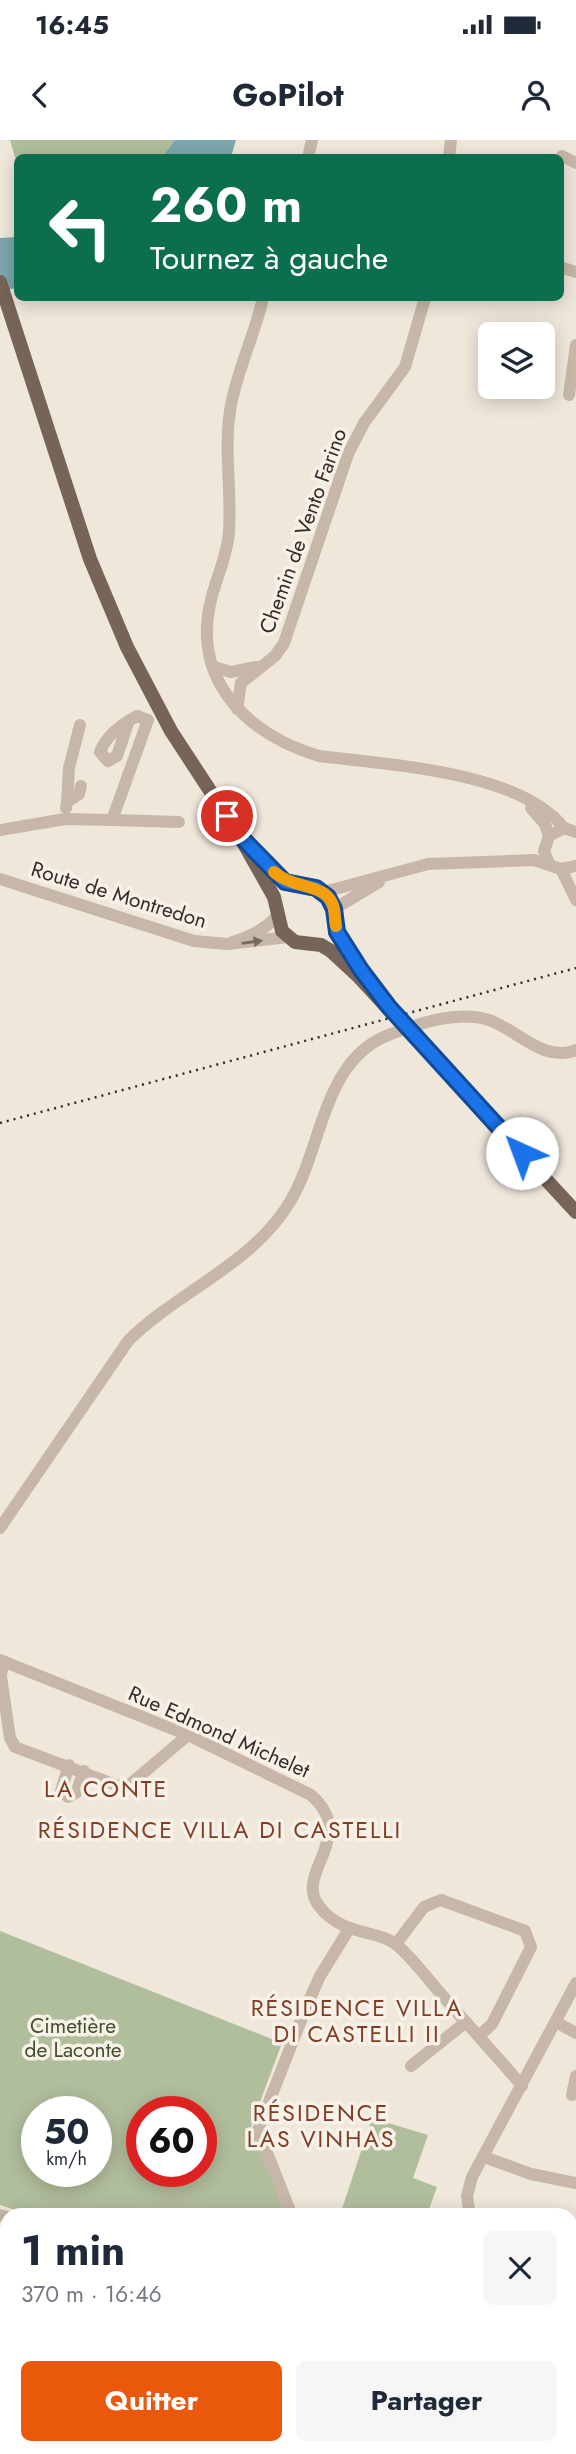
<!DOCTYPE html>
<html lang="fr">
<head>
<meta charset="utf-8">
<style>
  body { margin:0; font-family:Jost,sans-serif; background:#f6f6f7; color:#1f2937; height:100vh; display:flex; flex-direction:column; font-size:26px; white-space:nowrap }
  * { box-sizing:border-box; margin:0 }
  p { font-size:23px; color:#747a83 }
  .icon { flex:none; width:38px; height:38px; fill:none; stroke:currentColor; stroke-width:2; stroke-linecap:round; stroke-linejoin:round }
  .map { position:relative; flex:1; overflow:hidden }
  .details { position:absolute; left:0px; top:2068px; width:578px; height:247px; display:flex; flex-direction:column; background:#fff; border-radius:21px 21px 0 0; box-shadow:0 4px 18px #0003 }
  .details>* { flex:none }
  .guide { position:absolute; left:14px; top:14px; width:550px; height:147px; border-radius:10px; box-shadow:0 4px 18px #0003; background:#0b6e4f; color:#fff; overflow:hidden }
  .fabs { position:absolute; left:478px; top:182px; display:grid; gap:14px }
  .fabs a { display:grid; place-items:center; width:77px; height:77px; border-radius:10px; background:#fff; box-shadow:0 4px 18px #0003; font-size:35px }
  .speed { position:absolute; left:21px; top:1956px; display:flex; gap:14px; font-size:35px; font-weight:700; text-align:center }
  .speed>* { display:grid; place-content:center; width:91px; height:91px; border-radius:50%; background:#fff; box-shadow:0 4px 18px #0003; line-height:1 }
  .speed small { font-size:18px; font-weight:400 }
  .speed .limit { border:10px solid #d22; background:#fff; color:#111 }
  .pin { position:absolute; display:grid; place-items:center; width:60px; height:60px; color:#fff; margin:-30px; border:4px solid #fff; border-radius:50%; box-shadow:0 2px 7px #0007 }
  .me { position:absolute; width:77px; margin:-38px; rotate:317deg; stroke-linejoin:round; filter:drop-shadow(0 0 5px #0008) }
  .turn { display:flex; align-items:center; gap:24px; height:147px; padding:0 21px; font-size:32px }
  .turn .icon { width:91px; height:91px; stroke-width:2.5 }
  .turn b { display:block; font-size:49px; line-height:60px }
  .round { display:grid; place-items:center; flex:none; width:74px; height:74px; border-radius:10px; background:#f6f6f7 }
  .head { display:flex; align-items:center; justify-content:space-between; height:119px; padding:0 21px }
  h1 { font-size:42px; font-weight:700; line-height:52px }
  .action { display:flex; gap:14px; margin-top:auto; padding:14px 21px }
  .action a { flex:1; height:80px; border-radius:10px; background:#ea580c; color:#fff; font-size:28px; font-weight:700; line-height:80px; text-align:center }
  .action a+a { background:#f6f6f7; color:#1f2937 }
  .status { display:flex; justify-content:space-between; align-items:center; height:49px; padding:0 35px; background:#fff; direction:ltr }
  .status svg { height:19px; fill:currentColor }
  header { display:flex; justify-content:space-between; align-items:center; height:91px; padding:0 21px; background:#fff; font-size:32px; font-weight:700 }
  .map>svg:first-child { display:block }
  .green { fill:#b1be9c; fill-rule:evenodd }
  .water { fill:#7ba7ac }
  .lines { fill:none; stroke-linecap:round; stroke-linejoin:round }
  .minor { stroke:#c7b7a8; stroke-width:12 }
  .major { stroke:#766459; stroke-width:14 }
  .rail { stroke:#342c28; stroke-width:2.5; stroke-dasharray:2 5; stroke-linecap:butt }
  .oneway { fill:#766b62 }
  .route-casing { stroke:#114b97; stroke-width:18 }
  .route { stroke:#1a73e8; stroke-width:12 }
  .slow { stroke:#f59e0b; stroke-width:12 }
  .labels { text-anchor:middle; stroke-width:7; stroke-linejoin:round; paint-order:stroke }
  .street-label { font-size:21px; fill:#342c28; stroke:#f8f1e7 }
  .park-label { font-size:21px; fill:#42512d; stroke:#f8f1e7 }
  .neighbourhood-label { font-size:23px; letter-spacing:2px; fill:#7f3e25; stroke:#f8f1e7 }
</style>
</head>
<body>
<div class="status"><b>16:45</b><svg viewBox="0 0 49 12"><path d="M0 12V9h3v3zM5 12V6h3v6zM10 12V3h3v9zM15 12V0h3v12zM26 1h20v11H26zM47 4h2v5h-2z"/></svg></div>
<header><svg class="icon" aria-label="back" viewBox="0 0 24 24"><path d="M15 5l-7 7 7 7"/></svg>GoPilot<svg class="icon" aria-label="person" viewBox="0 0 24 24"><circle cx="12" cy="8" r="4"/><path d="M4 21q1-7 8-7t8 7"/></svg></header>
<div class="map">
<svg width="576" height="2314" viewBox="0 0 576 2314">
  <rect width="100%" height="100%" fill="#f0e7db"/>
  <!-- green -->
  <g class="green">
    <path d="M10 0H175L162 17 18 18 17 24Z"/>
    <path d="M0 1791 282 1903 251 1986 288 2075 34 2076 0 2065ZM37 1972H96V2032H37ZM142 1972H201V2032H142Z"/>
    <path d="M372 1978 428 1995 413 2038 437 2047 427 2075H340Z"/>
  </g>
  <!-- water -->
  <g class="water">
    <path d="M175 0H236L231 17H162Z"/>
    <path d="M17 97V148L0 151V98Z"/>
  </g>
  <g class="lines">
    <!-- minor -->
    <g class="minor">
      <path d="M562 16 576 23"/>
      <path d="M308 18 312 0"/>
      <path d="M449 18 451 0"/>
      <path d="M560 127 576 132"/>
      <path d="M263 158C255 194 238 228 231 265 223 307 232 350 229 392 227 418 215 440 210 464 193 544 250 595 319 616 388 625 520 631 564 688"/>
      <path d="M569 255 576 205"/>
      <path d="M214 527 231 532 256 527"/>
      <path d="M237 569 241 543 275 516 284 503 348 314 364 283 405 227 425 158"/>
      <path d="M67 662 69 628 80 585"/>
      <path d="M66 668 67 662 79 654 81 646"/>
      <path d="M531 668 545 684 549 696"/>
      <path d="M112 680 179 682"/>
      <path d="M0 690 65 679 112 680 148 580 137 576C122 584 106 596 100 612L108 621 117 616 129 580"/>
      <path d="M549 723 544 711 549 696 564 688 576 692"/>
      <path d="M561 729 576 760"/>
      <path d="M0 739 194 801 227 804"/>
      <path d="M324 752 428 724 534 720 561 729 576 726"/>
      <path d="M334 769 379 742"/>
      <path d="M277 776C264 791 246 798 227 804L288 797"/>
      <path d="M0 1388 128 1201C178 1151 254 1124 291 1060 323 1006 323 918 391 894 420 883 458 870 489 880 518 890 543 923 576 910"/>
      <path d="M0 1520 188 1595 311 1655C359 1697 293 1733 319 1766 342 1797 380 1789 398 1806 414 1820 427 1838 441 1854 468 1885 496 1915 522 1946"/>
      <path d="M3 1521 1 1536 10 1598 15 1607 116 1645 128 1646 188 1595"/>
      <path d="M69 1625 61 1651 68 1657 76 1653 84 1631"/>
      <path d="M396 1804 424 1767 441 1760 525 1791 531 1807 492 1884 480 1895"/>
      <path d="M556 1882 576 1893"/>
      <path d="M411 1926 466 1882"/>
      <path d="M572 1955 576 1936"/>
      <path d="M484 2017 531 2034 576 2043"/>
      <path d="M0 2075 7 2077"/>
      <path d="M292 2076 258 1990 307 1865 320 1836 349 1789"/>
      <path d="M470 2076 467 2056 472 2037 576 1843"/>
      <path d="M0 2155 7 2157"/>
      <path d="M570 2256 576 2265"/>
      <path d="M107 2308 115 2314"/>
      <path d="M468 2308 469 2314"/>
      <path d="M511 2308 513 2314"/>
      <path d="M58 2314 88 2308"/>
      <path d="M414 2314V2308"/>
    </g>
    <!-- major -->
    <g class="major">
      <path d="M0 142 90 419 127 507 171 591 239 695 274 757 282 791 295 802 321 805 331 811 357 835 576 1072"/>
      <path d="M254 711 285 742 316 748 328 757 334 769 337 792 362 833"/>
    </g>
    <!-- rail -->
    <path class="rail" d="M0 983 576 828"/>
  </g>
  <!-- one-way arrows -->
  <defs><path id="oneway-solid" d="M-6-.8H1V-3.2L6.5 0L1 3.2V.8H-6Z" transform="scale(1.75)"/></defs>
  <use class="oneway" href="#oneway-solid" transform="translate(252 802) rotate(-8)"/>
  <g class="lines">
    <!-- route casing -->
    <g class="route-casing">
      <path id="route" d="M227 676 239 695 285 742 316 748 328 757 334 769 337 792 361 830 389 867 522 1013"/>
    </g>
    <!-- route -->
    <use href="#route" class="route"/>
    <!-- slow -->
    <path class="slow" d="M274 732C293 749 323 743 332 763 336 771 334 778 336 786"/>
  </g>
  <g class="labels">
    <!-- street labels -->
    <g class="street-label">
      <text transform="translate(303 391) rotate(-70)" y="7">Chemin de Vento Farino</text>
      <text transform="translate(119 755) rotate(17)" y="7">Route de Montredon</text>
      <text transform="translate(219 1592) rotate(24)" y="7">Rue Edmond Michelet</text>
    </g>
    <!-- park labels -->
    <g class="park-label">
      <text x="73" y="1893">Cimetière<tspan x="73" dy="24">de Laconte</tspan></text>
    </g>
    <!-- neighbourhood labels -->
    <g class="neighbourhood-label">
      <text x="106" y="1657">LA CONTE</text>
      <text x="220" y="1698">RÉSIDENCE VILLA DI CASTELLI</text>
      <text x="357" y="1876">RÉSIDENCE VILLA<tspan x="357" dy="26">DI CASTELLI II</tspan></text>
      <text x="321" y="1981">RÉSIDENCE<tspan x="321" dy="26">LAS VINHAS</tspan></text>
    </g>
  </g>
</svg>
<div class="fabs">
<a><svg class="icon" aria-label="layers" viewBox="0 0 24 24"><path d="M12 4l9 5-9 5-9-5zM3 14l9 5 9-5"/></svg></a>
</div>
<div class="speed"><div>50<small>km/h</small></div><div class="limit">60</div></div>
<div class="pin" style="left:227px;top:676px;background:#d93025"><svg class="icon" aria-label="arrive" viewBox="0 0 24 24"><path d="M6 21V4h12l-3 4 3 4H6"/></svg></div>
<svg class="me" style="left:522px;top:1013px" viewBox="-20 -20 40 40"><circle r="19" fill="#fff"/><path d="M0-13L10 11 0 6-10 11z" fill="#1a73e8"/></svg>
<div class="guide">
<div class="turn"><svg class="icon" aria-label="left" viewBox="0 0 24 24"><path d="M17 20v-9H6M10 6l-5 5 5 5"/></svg><div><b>260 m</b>Tournez à gauche</div></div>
</div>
<section class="details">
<div class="head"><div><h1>1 min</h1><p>370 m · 16:46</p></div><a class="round"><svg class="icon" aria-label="close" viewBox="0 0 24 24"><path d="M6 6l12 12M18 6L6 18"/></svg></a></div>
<div class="action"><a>Quitter</a><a>Partager</a></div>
</section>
</div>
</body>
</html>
